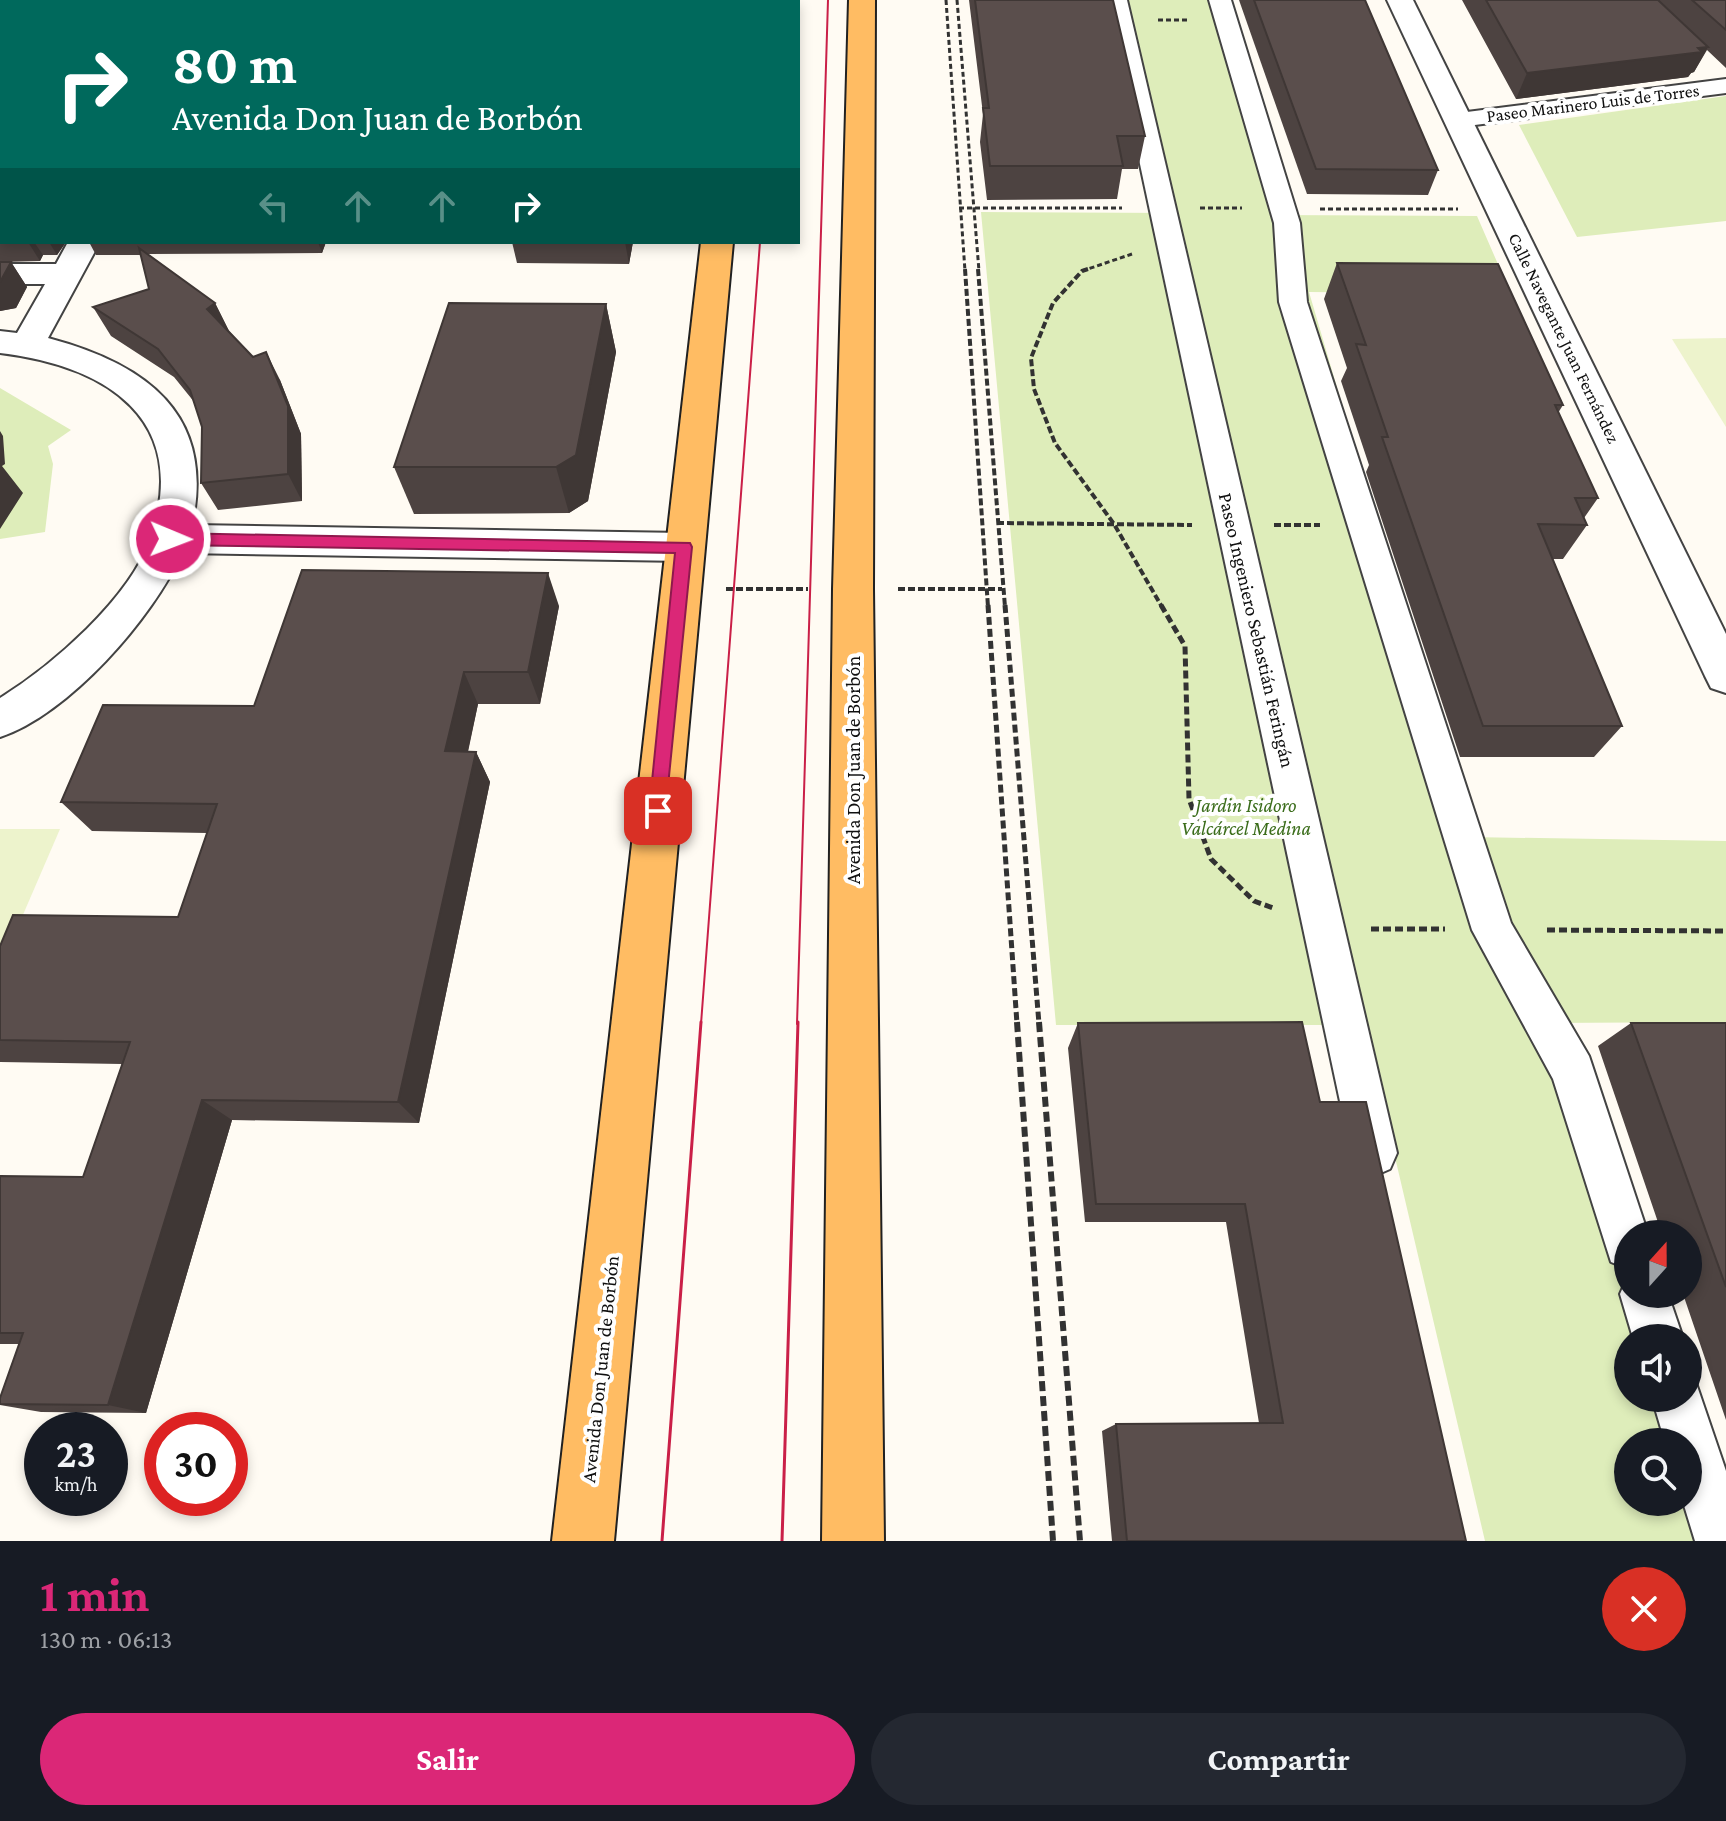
<!DOCTYPE html>
<html lang="es">
<head>
<meta charset="utf-8">
<style>
  body { margin:0; font-family:"Crimson Pro",serif; background:#242831; color:#f1f3f6; height:100vh; display:flex; flex-direction:column; font-size:30px; white-space:nowrap }
  * { box-sizing:border-box; margin:0 }
  p { font-size:26px; color:#9ea1a6 }
  .icon { flex:none; width:44px; height:44px; fill:none; stroke:currentColor; stroke-width:2; stroke-linecap:round; stroke-linejoin:round }
  .map { position:relative; height:1541px; overflow:hidden }
  .side { display:flex; flex-direction:column; background:#171b24; flex:1 }
  .side>* { flex:none }
  .guide { position:absolute; left:0px; top:0px; width:800px; height:244px; box-shadow:0 4px 12px #0003; background:#00695c; color:#fff; overflow:hidden }
  .needle { width:52px; rotate:21deg }
  .buttons { position:absolute; left:1614px; top:1220px; display:grid; gap:16px }
  .buttons a { display:grid; place-items:center; width:88px; height:88px; border-radius:50%; background:#171b24; box-shadow:0 4px 12px #0003; font-size:40px }
  .speed { position:absolute; left:24px; top:1412px; display:flex; gap:16px; font-size:40px; font-weight:700; text-align:center }
  .speed>* { display:grid; place-content:center; width:104px; height:104px; border-radius:50%; background:#171b24; box-shadow:0 4px 12px #0003; line-height:1 }
  .speed small { font-size:20px; font-weight:400 }
  .speed .limit { border:12px solid #d22; background:#fff; color:#111 }
  .pin { position:absolute; display:grid; place-items:center; width:68px; height:68px; color:#fff; margin:-34px; border-radius:16px; box-shadow:0 4px 12px #0006 }
  .me { position:absolute; width:88px; margin:-44px; rotate:91deg; stroke-linejoin:round; filter:drop-shadow(0 0 6px #0008) }
  .turn { display:flex; align-items:center; gap:28px; height:168px; padding:0 40px; font-size:36px }
  .turn .icon { width:104px; height:104px; stroke-width:2.5 }
  .turn b { display:block; font-size:56px; line-height:68px }
  .lanes { display:flex; align-items:center; height:76px; padding:0 40px; background:#0003; justify-content:center; gap:40px; direction:ltr }
  .lanes .off { opacity:.35 }
  .round { display:grid; place-items:center; flex:none; width:84px; height:84px; border-radius:42px; background:#242831 }
  .head { display:flex; align-items:center; justify-content:space-between; height:136px; padding:0 40px }
  h1 { font-size:48px; font-weight:700; line-height:60px; color:#db2777 }
  .button { display:flex; gap:16px; margin-top:auto; padding:16px 40px }
  .button a { flex:1; height:92px; border-radius:48px; background:#db2777; color:#fff; font-size:32px; font-weight:700; line-height:92px; text-align:center }
  .button a+a { background:#242831; color:#f1f3f6 }
  .map>svg:first-child { display:block }
  .green { fill:#deedba }
  .pitch { fill:#edf3cc }
  .lines { fill:none; stroke-linecap:round; stroke-linejoin:round }
  .pedestrian-casing { stroke:#434343; stroke-width:4 }
  .minor-casing { stroke:#434343; stroke-width:4 }
  .primary-casing { stroke:#212121; stroke-width:4 }
  .path-far3 { stroke:#323232; stroke-width:3; stroke-dasharray:5 3; stroke-linecap:butt }
  .path-far2 { stroke:#323232; stroke-width:4; stroke-dasharray:7 3; stroke-linecap:butt }
  .path-far1 { stroke:#323232; stroke-width:5; stroke-dasharray:8 4; stroke-linecap:butt }
  .path { stroke:#323232; stroke-width:6; stroke-dasharray:10 5; stroke-linecap:butt }
  .pedestrian { fill:#fff; fill-rule:evenodd }
  .minor { fill:#fff; fill-rule:evenodd }
  .primary { fill:#ffbc63; fill-rule:evenodd }
  .tram-far1 { stroke:#ca1f47; stroke-width:2 }
  .tram { stroke:#ca1f47; stroke-width:3 }
  .wall { fill:#4d4341 }
  .shaded-wall { fill:#3f3735 }
  .building { fill:#5a4e4c; stroke:#3f3735; stroke-width:2 }
  .route { fill:#db2777; stroke:#8e194d; stroke-width:2 }
  .labels { text-anchor:middle; stroke-width:8; stroke-linejoin:round; paint-order:stroke }
  .far-street-label { font-size:18px; fill:#101010; stroke:#fff }
  .street-label { font-size:20px; fill:#101010; stroke:#fff }
  .park-label { font-size:20px; font-style:italic; fill:#3b6d1b; stroke:#fff }
</style>
</head>
<body>
<div class="map">
<svg width="1726" height="1541" viewBox="0 0 1726 1541">
  <rect width="100%" height="100%" fill="#fffbf3"/>
  <!-- green -->
  <g class="green">
    <path d="M1128 0H1211L1275 215 1477 216 1511 294 1309 292 1469 837 1726 841V1022L1546 1023 1643 1338H1628V1398H1662L1675 1442H1628V1502H1688L1706 1541H1485L1364 1025H1056L981 212 1175 213Z"/>
    <path d="M1726 96V221L1577 237 1519 125Z"/>
    <path d="M0 388 71 430 48 446 53 464 45 532 0 539Z"/>
  </g>
  <!-- pitch -->
  <g class="pitch">
    <path d="M1726 338V427L1672 339Z"/>
    <path d="M0 829H60L0 968Z"/>
  </g>
  <g class="lines">
    <!-- pedestrian casing -->
    <g class="pedestrian-casing">
      <g id="pedestrian">
        <path d="M1105 0H1127L1397 1153 1390 1169 1374 1176 1358 1169 1351 1153Z"/>
        <path d="M1209 0H1231L1300 223 1307 302 1511 923 1589 1056 1648 1234H1628V1269L1611 1262 1553 1079 1472 930 1279 302 1274 223Z"/>
        <path d="M1726 79V93L1459 127 1450 125 1447 120 1450 115 1459 113Z"/>
        <path d="M1628 1276V1294H1668L1683 1338H1633L1620 1294Z"/>
        <path d="M1688 1377 1695 1380 1726 1471V1541H1695L1683 1502H1688V1442H1665L1652 1398H1688Z"/>
      </g>
    </g>
    <!-- minor casing -->
    <g class="minor-casing">
      <g id="minor">
        <path d="M1387 0H1413L1726 634V693L1711 688 1705 676Z"/>
        <path d="M68 242H100L48 338C146 364 216 414 192 525L684 533 698 537 703 547 698 557 684 561 182 553C153 618 68 715 0 737V698C52 666 129 599 150 540 192 419 107 366 0 353V331L17 333 45 284H0V264H56Z"/>
      </g>
    </g>
    <!-- primary casing -->
    <g class="primary-casing">
      <g id="primary">
        <rect x="730" y="0" width="26" height="2"/>
        <path d="M849 0H875L873 589 884 1541H822L833 589Z"/>
        <path d="M701 242H733L614 1541H552Z"/>
      </g>
    </g>
    <!-- path-far3 -->
    <g class="path-far3">
      <path d="M946 0 965 271"/>
      <path d="M957 0 979 271"/>
      <path d="M1158 20H1188"/>
      <path d="M959 208H1122"/>
      <path d="M1200 208H1242"/>
      <path d="M1320 209H1458"/>
      <path d="M1082 271 1132 254"/>
    </g>
    <!-- path-far2 -->
    <g class="path-far2">
      <path d="M965 269 988 607"/>
      <path d="M978 269 1005 607"/>
      <path d="M1088 269 1082 271 1053 303 1031 358 1034 389 1055 443 1114 524 1162 607"/>
      <path d="M997 523 1192 525"/>
      <path d="M1274 525H1320"/>
      <path d="M726 589H808"/>
      <path d="M898 589H1002"/>
    </g>
    <!-- path-far1 -->
    <g class="path-far1">
      <path d="M988 605 1017 1024"/>
      <path d="M1005 605 1039 1024"/>
      <path d="M1161 605 1185 646 1189 799 1211 859 1254 901 1273 908"/>
      <path d="M1371 929H1445"/>
      <path d="M1547 930 1726 931"/>
    </g>
    <!-- path -->
    <g class="path">
      <path d="M1017 1022 1053 1541"/>
      <path d="M1039 1022 1080 1541"/>
    </g>
    <!-- pedestrian -->
    <use href="#pedestrian" class="pedestrian"/>
    <!-- minor -->
    <use href="#minor" class="minor"/>
    <!-- primary -->
    <use href="#primary" class="primary"/>
    <!-- tram-far1 -->
    <g class="tram-far1">
      <path d="M701 1024 760 242"/>
      <path d="M797 1024 828 0"/>
    </g>
    <!-- tram -->
    <g class="tram">
      <path d="M662 1541 701 1022"/>
      <path d="M782 1541 798 1022"/>
    </g>
  </g>
  <!-- wall -->
  <g class="wall">
    <path d="M0 0H194L192 2H2V242H66L57 255H43L40 261 2 262H11L27 287 16 308 0 311Z"/>
    <path d="M969 0H1113L1145 136 1138 169H1122L1117 199 987 200 980 142 983 114Z"/>
    <path d="M1239 0H1365L1438 170 1428 195 1307 194Z"/>
    <path d="M1462 0H1726V68L1707 50 1694 72 1691 73 1688 77 1516 99Z"/>
    <path d="M89 242H326L322 253 148 254 215 303 229 331 253 357 280 380 301 434 302 501 218 510 201 483 202 427 195 403 174 377 111 336 93 307 149 289 141 255H96Z"/>
    <path d="M512 242H633L629 264 517 263Z"/>
    <path d="M1337 263 1563 405 1558 413 1598 498 1584 518 1587 525 1563 559H1553L1622 726 1594 757H1460L1366 472 1369 465 1341 381 1347 368 1324 299Z"/>
    <path d="M606 304 616 352 588 501 569 513 414 514 394 467Z"/>
    <path d="M559 606 540 704H478L468 752H476L490 782 419 1123 232 1120 146 1413 41 1412 0 1405 19 1344H0V1176L83 1177 122 1064 0 1062V946L178 917 207 833 92 831 61 802 254 706Z"/>
    <path d="M1078 1023 1320 1102 1466 1541H1112L1102 1431 1116 1424 1259 1423 1226 1222H1085L1068 1048Z"/>
    <path d="M1631 1023H1726V1420L1683 1294H1688V1234H1662L1598 1046Z"/>
  </g>
  <!-- shaded-wall -->
  <g class="shaded-wall">
    <path d="M168 0H194L192 2H167Z"/>
    <path d="M1708 47 1694 72 1691 73 1688 77 1516 99 1527 73Z"/>
    <path d="M28 242H34L43 255 40 261Z"/>
    <path d="M49 242H66L57 255Z"/>
    <path d="M318 242H326L322 253Z"/>
    <path d="M625 242H633L629 264Z"/>
    <path d="M11 262 27 287 16 308 0 311V282Z"/>
    <path d="M215 303 229 331 207 309Z"/>
    <path d="M606 304 616 352 588 501 569 513 556 467Z"/>
    <path d="M266 352 280 380 301 434 302 501 288 474Z"/>
    <path d="M0 431 3 436 5 464 2 466 23 493 0 529Z"/>
    <path d="M548 573 559 606 540 704 528 672Z"/>
    <path d="M464 672 478 704 461 782 445 751Z"/>
    <path d="M476 752 490 782 419 1123 398 1102Z"/>
    <path d="M202 1100 232 1120 146 1413 108 1405Z"/>
  </g>
  <!-- building -->
  <g class="building">
    <path d="M0 0H168L167 2H2V237H0Z"/>
    <path d="M537 0H654V2H536Z"/>
    <path d="M975 0H1113L1145 136H1117L1123 166H990L983 108H989Z"/>
    <path d="M1254 0H1365L1438 170 1316 169Z"/>
    <path d="M1486 0H1658L1708 47 1698 48 1702 52 1527 73Z"/>
    <path d="M1692 0H1726V30Z"/>
    <path d="M139 248 215 303 207 309 253 357 266 352 288 406V474L201 483 202 427 190 390 158 349 93 307 149 289Z"/>
    <path d="M0 262H11L0 282Z"/>
    <path d="M1337 263 1498 264 1563 405H1555L1598 498H1575L1587 525 1538 524 1622 726H1483L1382 437H1388L1356 344 1366 345Z"/>
    <path d="M449 303 606 304 576 455 556 467H394Z"/>
    <path d="M302 570 548 573 528 672H464L445 751 476 752 398 1102 202 1100 108 1405 0 1404V1398L23 1333H0V1176L83 1177 130 1042 0 1040V946L13 915 178 917 217 804 61 802 103 705 254 706Z"/>
    <path d="M1302 1022 1320 1102H1366L1466 1541H1127L1116 1424 1283 1423 1245 1204H1096L1078 1023Z"/>
    <path d="M1631 1023H1726V1287Z"/>
  </g>
  <!-- route -->
  <path class="route" d="M170 533 690 543 692 547 665 816H652L649 811 675 553 170 545 162 539Z"/>
  <g class="labels">
    <!-- far-street labels -->
    <g class="far-street-label">
      <text transform="translate(1593 103) rotate(-7)" y="6">Paseo Marinero Luis de Torres</text>
      <text transform="translate(1564 338) rotate(64)" y="6">Calle Navegante Juan Fernández</text>
    </g>
    <!-- street labels -->
    <g class="street-label">
      <text transform="translate(1257 630) rotate(77)" y="7">Paseo Ingeniero Sebastián Feringán</text>
      <text transform="translate(853 770) rotate(-90)" y="7">Avenida Don Juan de Borbón</text>
      <text transform="translate(600 1369) rotate(-84)" y="7">Avenida Don Juan de Borbón</text>
    </g>
    <!-- park labels -->
    <g class="park-label">
      <text x="1246" y="812">Jardin Isidoro<tspan x="1246" dy="23">Valcárcel Medina</tspan></text>
    </g>
  </g>
</svg>
<div class="buttons">
<a><svg class="needle" viewBox="-14 -14 28 28"><path d="M0-13l5 13h-10z" fill="#e53935"/><path d="M0 13l5-13h-10z" fill="#9ea1a6"/></svg></a>
<a><svg class="icon" aria-label="sound" viewBox="0 0 24 24"><path d="M4 9h4l5-4v14l-5-4H4zM17 9q2 3 0 6"/></svg></a>
<a><svg class="icon" aria-label="search" viewBox="0 0 24 24"><circle cx="10" cy="10" r="6"/><path d="M15 15l6 6"/></svg></a>
</div>
<div class="speed"><div>23<small>km/h</small></div><div class="limit">30</div></div>
<div class="pin" style="left:658px;top:811px;background:#d93025"><svg class="icon" aria-label="arrive" viewBox="0 0 24 24"><path d="M6 21V4h12l-3 4 3 4H6"/></svg></div>
<svg class="me" style="left:170px;top:539px" viewBox="-20 -20 40 40"><circle r="17" fill="#db2777" stroke="#fff" stroke-width="3"/><path d="M0-11L8 9 0 5-8 9z" fill="#fff"/></svg>
<div class="guide">
<div class="turn"><svg class="icon" aria-label="right" viewBox="0 0 24 24"><path d="M7 20v-9h11M14 6l5 5-5 5"/></svg><div><b>80 m</b>Avenida Don Juan de Borbón</div></div>
<div class="lanes"><svg class="icon off" aria-label="left" viewBox="0 0 24 24"><path d="M17 20v-9H6M10 6l-5 5 5 5"/></svg><svg class="icon off" aria-label="ahead" viewBox="0 0 24 24"><path d="M12 20V5M6 11l6-6 6 6"/></svg><svg class="icon off" aria-label="ahead" viewBox="0 0 24 24"><path d="M12 20V5M6 11l6-6 6 6"/></svg><svg class="icon" aria-label="right" viewBox="0 0 24 24"><path d="M7 20v-9h11M14 6l5 5-5 5"/></svg></div>
</div>
</div>
<section class="side">
<div class="head"><div><h1>1 min</h1><p>130 m · 06:13</p></div><a class="round" style="background:#d93025;color:#fff"><svg class="icon" aria-label="close" viewBox="0 0 24 24"><path d="M6 6l12 12M18 6L6 18"/></svg></a></div>
<div class="button"><a>Salir</a><a>Compartir</a></div>
</section>
</body>
</html>
